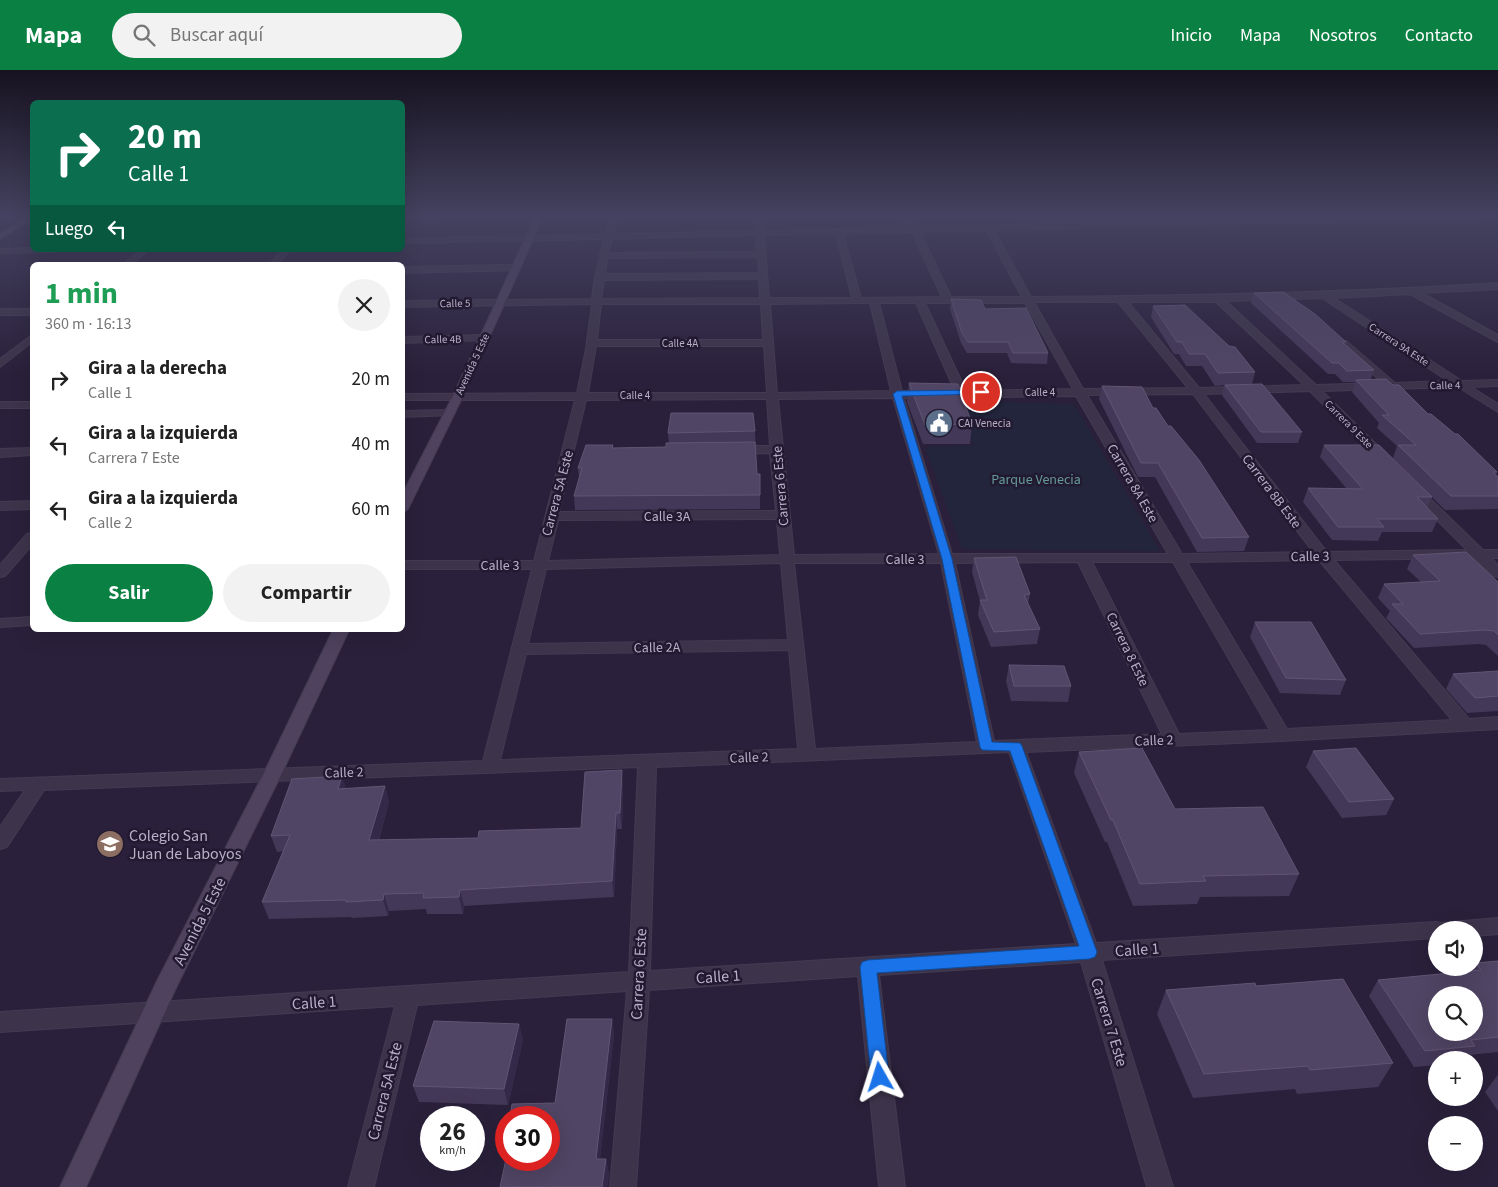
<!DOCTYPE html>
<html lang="es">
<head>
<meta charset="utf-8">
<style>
  body { margin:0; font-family:"Source Sans 3",sans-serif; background:#f2f2f2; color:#222; height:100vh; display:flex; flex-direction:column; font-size:19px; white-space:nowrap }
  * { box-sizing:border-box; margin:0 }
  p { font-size:16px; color:#767676 }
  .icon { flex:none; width:28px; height:28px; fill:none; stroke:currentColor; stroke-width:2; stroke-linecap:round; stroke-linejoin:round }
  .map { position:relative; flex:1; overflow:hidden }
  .panel { position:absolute; left:30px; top:192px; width:375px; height:370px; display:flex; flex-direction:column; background:#fff; border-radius:8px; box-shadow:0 5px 20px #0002 }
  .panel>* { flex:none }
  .banner { position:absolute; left:30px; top:30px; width:375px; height:152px; border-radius:8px; box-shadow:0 5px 20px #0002; background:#0b6e4f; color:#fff; overflow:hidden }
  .tools { position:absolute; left:1428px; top:851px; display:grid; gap:10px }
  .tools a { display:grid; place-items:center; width:55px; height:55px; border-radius:50%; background:#fff; box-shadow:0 5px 20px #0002; font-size:25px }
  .speed { position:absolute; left:420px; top:1036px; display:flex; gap:10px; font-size:25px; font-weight:700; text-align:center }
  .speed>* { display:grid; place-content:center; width:65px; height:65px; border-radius:50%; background:#fff; box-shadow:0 5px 20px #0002; line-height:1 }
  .speed small { font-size:12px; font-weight:400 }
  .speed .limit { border:8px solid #d22; background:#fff; color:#111 }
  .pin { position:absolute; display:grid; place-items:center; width:42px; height:42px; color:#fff; margin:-21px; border:2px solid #fff; border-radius:50%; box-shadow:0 1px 5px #0007 }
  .me { position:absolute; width:55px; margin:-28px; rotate:354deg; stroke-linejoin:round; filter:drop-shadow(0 0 4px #0008) }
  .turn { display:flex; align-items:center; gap:18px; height:105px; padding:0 15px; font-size:22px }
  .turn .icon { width:65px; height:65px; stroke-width:2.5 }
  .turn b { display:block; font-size:35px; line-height:42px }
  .then { display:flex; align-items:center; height:48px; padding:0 15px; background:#0003; gap:10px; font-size:19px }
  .round { display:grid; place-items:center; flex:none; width:52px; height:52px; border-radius:26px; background:#f2f2f2 }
  .head { display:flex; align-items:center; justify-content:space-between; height:85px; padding:0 15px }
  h1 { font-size:30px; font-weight:700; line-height:38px; color:#1e9e55 }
  .action { display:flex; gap:10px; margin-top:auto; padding:10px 15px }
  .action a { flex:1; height:58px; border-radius:30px; background:#0b8043; color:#fff; font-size:20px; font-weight:700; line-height:58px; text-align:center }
  .action a+a { background:#f2f2f2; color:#222 }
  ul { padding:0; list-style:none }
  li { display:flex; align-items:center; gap:15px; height:65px; padding:0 15px }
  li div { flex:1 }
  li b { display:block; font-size:19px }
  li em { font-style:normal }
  header { display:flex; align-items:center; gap:30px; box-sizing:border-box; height:70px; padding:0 25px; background:#0b8043; color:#fff }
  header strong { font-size:24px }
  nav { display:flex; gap:28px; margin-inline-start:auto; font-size:18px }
  .search { width:350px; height:45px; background:#f2f2f2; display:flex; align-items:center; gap:12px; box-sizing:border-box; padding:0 18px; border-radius:28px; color:#767676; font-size:19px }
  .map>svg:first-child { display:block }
  .green { fill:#22253c }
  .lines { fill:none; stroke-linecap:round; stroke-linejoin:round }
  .minor-casing { stroke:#433b52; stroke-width:2 }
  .secondary-casing { stroke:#433b52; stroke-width:2 }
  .primary-casing { stroke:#433b52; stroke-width:2 }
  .minor { fill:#3d344b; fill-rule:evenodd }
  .secondary { fill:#4e425f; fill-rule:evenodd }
  .primary { fill:#5b526c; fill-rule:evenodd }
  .wall { fill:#443858 }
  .shaded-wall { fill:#342948 }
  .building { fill:#504564; stroke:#615574; fill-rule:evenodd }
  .route { fill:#1a73e8; stroke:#114b97 }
  .labels { text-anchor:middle; stroke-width:5; stroke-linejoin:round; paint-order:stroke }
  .far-street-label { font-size:11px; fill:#b9afc8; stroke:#221a30 }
  .far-poi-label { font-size:11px; fill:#b9afc8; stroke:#221a30; text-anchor:start }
  .park-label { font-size:14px; fill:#65999a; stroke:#221a30 }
  .street-label { font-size:14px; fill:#b9afc8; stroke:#221a30 }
  .near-poi-label { font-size:16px; fill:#b9afc8; stroke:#221a30; text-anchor:start }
  .near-street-label { font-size:16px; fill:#b9afc8; stroke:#221a30 }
</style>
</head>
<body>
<header>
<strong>Mapa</strong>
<div class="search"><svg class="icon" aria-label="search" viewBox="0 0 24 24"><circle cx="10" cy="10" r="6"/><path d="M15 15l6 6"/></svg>Buscar aquí</div>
<nav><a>Inicio</a><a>Mapa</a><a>Nosotros</a><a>Contacto</a></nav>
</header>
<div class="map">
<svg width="1498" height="1117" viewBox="0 0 1498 1117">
  <rect width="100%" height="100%" fill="#2a203b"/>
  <!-- green -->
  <g class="green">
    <path d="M268 191 264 195H161L162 194Z"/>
    <path d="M959 331 1074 334 1160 481 962 479 925 377 973 375Z"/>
  </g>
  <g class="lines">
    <!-- minor casing -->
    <g class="minor-casing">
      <g id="minor">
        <path d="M402 147H443L440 149 402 150Z"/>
        <path d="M610 147H618L613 164 756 161 755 147H763L764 161 909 157 902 147H909L917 157 1358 147H1483L1480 149 994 160 1031 227C1187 226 1342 223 1498 213V219L1422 223 1498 265V272L1410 224 1334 228 1462 311 1498 310V316L1471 317 1498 334V342L1458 317 1322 321 1388 386 1390 389 1388 392H1380L1310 321 1204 324 1327 482 1467 480 1410 423 1408 420 1410 417H1418L1483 480H1498V488H1491L1498 495V507L1493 506 1475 488 1334 490 1469 649 1498 647V659L1282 671 1026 682 1096 873 1436 852 1440 853 1498 848V864L1474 866V860H1436V868L1102 890 1173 1117H1147L1081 892 879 905 905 1117H879L858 906 649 920 636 1117H610L627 921 417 935 374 1117H348L395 936 0 962V942L629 902 638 697 44 720 7 777 0 779V757L25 720 0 721V709L483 691 532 499H402V491H534L575 330H402V324L577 323 586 279 592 234 402 237V231L592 229 595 207 604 169 402 173V169L605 164ZM986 160 1022 227H951L920 162ZM912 162 942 227 861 228 843 164ZM836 164 852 228H769L764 165ZM756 165 757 182 608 183 612 169ZM758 187 759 203 605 204 607 188ZM759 209 760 228 601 229 604 210ZM1322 228 1448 311 1395 313 1346 271H1340V275L1383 313 1316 315 1226 231ZM1034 232H1118L1188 318 1083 319ZM1128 232H1216L1304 315 1199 318ZM859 233H870L891 321 777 323 770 234ZM879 233H916L955 321H902ZM925 233H1025L1073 319 966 321ZM601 234H761L763 270H597ZM596 276H764L767 323H588ZM1193 324 1313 482 1182 484 1087 325ZM1076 326 1168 484H952L904 328ZM893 328 939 484 794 485 778 329ZM767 329 770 376H735L729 380 735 384 770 383 776 441 559 442 586 330ZM777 449 780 485 548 491 558 450ZM1319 490 1452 650 1287 659 1187 492ZM1078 492 1162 664 994 671 955 493ZM1092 492H1173L1270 660 1179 664ZM781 493 788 570 528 574 546 499ZM794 493H941L977 672 815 679ZM789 580 798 679 500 690 526 584ZM1009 682 1076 874 650 901 656 697Z"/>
        <path d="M32 178V180H57L53 182 0 183V179Z"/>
        <path d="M140 180H149L131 195H122Z"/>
        <path d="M282 180H290L277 195H269Z"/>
        <path d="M515 195 519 198 518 200 402 203V197Z"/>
        <rect x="0" y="239" width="32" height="6"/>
        <path d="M32 265V272L0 297V289Z"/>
        <path d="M484 265 487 266V270L402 273V267Z"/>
        <rect x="0" y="332" width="32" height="6"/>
        <path d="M449 340 455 343 453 345 402 347V341Z"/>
        <path d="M32 378V385L0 387V379Z"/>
        <path d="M32 431V439L0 440V432Z"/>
        <path d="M32 463V475L5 506 0 507V495L27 464Z"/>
        <path d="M32 547V555L0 557V549Z"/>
      </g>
    </g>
    <!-- secondary casing -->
    <g class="secondary-casing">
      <g id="secondary">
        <path d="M535 147H543L463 326 408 439 402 443V425L453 326Z"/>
        <path d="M333 560H349L281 705 175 920 86 1117H60L157 911 263 705Z"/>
      </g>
    </g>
    <!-- primary casing -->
    <g class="primary-casing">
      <path id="primary" d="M25 147H32V149L0 169V164Z"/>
    </g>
    <!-- minor -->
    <use href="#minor" class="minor"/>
    <!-- secondary -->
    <use href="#secondary" class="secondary"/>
    <!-- primary -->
    <use href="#primary" class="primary"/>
  </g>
  <!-- wall -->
  <g class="wall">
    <path d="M1254 223 1346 272 1345 275 1374 300 1371 309 1428 344 1497 402 1496 405 1498 407V439L1445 440 1393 388 1397 376 1377 358 1379 353 1352 322 1355 312H1343L1335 304H1328L1251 233Z"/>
    <path d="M951 229 985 239 1048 283 1047 294 1011 293 1007 283H967L961 273 950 239Z"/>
    <path d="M1153 236 1255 302 1252 314 1302 362 1298 373H1257L1222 325 1224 315 1215 316 1202 296H1186L1179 284H1174L1151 247Z"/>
    <path d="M909 313 972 354 970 374H923L907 332Z"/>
    <path d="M1102 316 1153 338 1249 467 1244 481 1197 482 1155 407H1138L1099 329Z"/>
    <path d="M755 361 757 404H760V439L575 440 574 426 579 408 578 398 613 375V378L666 377 669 373 668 363Z"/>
    <path d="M1324 375 1432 427 1427 438 1438 449 1432 462H1382L1378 471 1332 470 1303 432 1308 418 1347 419 1320 387Z"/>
    <path d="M1413 485 1498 512V586L1486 575 1478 574 1414 578 1386 548 1390 541 1378 528 1384 514 1421 512 1407 499Z"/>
    <path d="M974 488 1030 524 1028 534 1040 559 1037 574 991 577 978 545 980 531 972 502Z"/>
    <path d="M1255 552 1346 610 1340 625 1280 623 1250 567Z"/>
    <path d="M1009 595 1071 616 1068 632 1011 631 1006 611Z"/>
    <path d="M1498 601V641L1467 643 1446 619 1453 604Z"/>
    <path d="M1313 681 1394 729 1386 745 1342 748 1306 697Z"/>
    <path d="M1079 682 1175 739 1299 804 1289 826 1200 827 1197 834 1133 836 1107 772H1105L1074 703Z"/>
    <path d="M385 716 389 732 379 770 478 768 581 758 623 716 622 759H617L614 827 464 836 463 844H427L426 839 389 841 388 846 352 848 351 847 269 849 262 832 283 781 277 782 271 766 346 719Z"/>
    <path d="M1498 891V982L1469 985 1465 990H1436V995L1414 997 1369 926 1378 910 1471 901 1476 893Z"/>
    <path d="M1256 916 1393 993 1378 1017 1297 1024 1295 1019 1193 1028 1157 944 1166 920Z"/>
    <path d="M567 949H612L614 965 600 1089H606L609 1105 607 1117H500L506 1089 504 1081 506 1068V1090H549V1048H510L512 1034 555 1033Z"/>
    <path d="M519 954 523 970 508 1035 419 1032 413 1016Z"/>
    <path d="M1498 1005V1041L1485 1022 1497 1006Z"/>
  </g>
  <!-- shaded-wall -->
  <g class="shaded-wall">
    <path d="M622 700 623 716 622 759 620 743Z"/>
    <path d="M342 706 347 722 338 719Z"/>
    <path d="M385 716 389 732 374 786 369 770Z"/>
    <path d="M616 743 617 759 614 827 612 811Z"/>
    <path d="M460 820 464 836 463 844 459 827Z"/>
    <path d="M384 824 389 841 388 846 383 830Z"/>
    <path d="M612 949 614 965 598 1105 596 1089Z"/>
    <path d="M519 954 523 970 508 1035 504 1019Z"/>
    <path d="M606 1089 609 1105 607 1117H602Z"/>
  </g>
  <!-- building -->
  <g class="building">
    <path d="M1283 222 1315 244 1346 272H1342L1374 300 1347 301 1339 293H1332L1254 223Z"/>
    <path d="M951 229 981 230 985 239 1026 238 1048 283H1013L1008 272H968L962 263Z"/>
    <path d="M1185 235 1229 276 1235 277 1255 302 1218 303 1205 284H1189L1182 272H1177L1153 236Z"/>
    <path d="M1386 309 1393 315H1399L1428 344H1431L1455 364H1458L1497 402H1493L1498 407V426H1451L1398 375H1416L1382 345H1389L1356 310Z"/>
    <path d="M909 313 958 314 972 354 925 355Z"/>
    <path d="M1262 314 1302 362H1261L1225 315Z"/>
    <path d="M1102 316 1142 317 1153 338H1156L1168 356H1171L1199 390 1249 467 1202 468 1158 393H1141Z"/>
    <path d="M671 343H753L755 361 668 363Z"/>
    <path d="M755 372 757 404H760V425L574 426 582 398H578L586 375H613L612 378 666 377V373Z"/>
    <path d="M1324 375H1379L1432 427H1417L1438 449H1377L1384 457H1338L1308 418 1363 419Z"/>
    <path d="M1466 482 1498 512V565L1494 561 1485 560 1420 564 1392 534H1403L1384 514 1440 511 1413 485Z"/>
    <path d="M1016 487 1030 524 1024 525 1040 559 994 562 980 530H987L974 488Z"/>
    <path d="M1255 552H1311L1346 610 1286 608Z"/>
    <path d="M1009 595 1064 596 1071 616H1014Z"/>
    <path d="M1498 601V626L1475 628 1453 604Z"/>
    <path d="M1142 678 1175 739 1263 737 1299 804 1203 806 1206 811 1140 814 1113 750H1111L1079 682Z"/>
    <path d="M1356 678 1394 729 1349 732 1313 681Z"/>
    <path d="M622 700 620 743H616L612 811 460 820 459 827 423 828 424 823 384 824 383 830 346 832V830L262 832 290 765 271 766 292 709 342 706 338 719 385 716 369 770 478 768 479 761 581 758 585 702Z"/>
    <path d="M1498 891V967L1471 970 1475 976 1425 981 1378 910 1481 900 1476 893ZM1436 925H1474V962H1436Z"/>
    <path d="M1343 909 1393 993 1310 1000 1308 996 1204 1004 1166 920 1255 913 1256 916Z"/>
    <path d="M567 949H612L596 1089H606L602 1117H500L506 1089V1090H549V1048H510L512 1034 555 1033Z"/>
    <path d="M434 951 519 954 504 1019 413 1016Z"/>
    <path d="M506 1068V1081H504Z"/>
  </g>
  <!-- sky -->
  <linearGradient id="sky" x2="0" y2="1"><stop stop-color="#171220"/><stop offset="0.48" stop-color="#444260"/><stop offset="1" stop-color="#444260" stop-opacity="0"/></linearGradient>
  <rect width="1498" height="304" fill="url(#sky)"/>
  <!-- route -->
  <path class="route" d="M981 320 985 322 983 324 902 326 952 489 992 672 1020 673 1022 676 1097 882 1095 887 1089 889 877 903 889 1007 886 1013 880 1015 874 1013 871 1007 860 897 862 892 868 890 1079 876 1010 681 982 680 980 677 942 489 893 324 897 321Z"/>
  <!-- icons -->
  <defs>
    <g id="civic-disc" transform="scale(1.4375)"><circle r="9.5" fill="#5c6f8a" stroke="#221a30"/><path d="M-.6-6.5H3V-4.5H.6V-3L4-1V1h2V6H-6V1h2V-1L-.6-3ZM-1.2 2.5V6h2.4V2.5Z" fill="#fff"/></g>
    <g id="school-disc" transform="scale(1.4375)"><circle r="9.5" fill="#8d6e63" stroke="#221a30"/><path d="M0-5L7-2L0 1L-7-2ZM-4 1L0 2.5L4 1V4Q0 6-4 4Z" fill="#fff"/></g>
  </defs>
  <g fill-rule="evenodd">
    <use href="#civic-disc" x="939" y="353"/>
    <use href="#school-disc" x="110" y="774"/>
  </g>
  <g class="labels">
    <!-- far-street labels -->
    <g class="far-street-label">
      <text transform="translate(455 233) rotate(-1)" y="4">Calle 5</text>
      <text transform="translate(443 269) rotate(-1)" y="4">Calle 4B</text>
      <text x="680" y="277">Calle 4A</text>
      <text transform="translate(1399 274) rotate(33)" y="4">Carrera 9A Este</text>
      <text transform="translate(472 294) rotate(-65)" y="4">Avenida 5 Este</text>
      <text transform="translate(1445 315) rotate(-1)" y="4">Calle 4</text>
      <text x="1040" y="326">Calle 4</text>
      <text x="635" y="329">Calle 4</text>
      <text transform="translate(1349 354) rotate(45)" y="4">Carrera 9 Este</text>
    </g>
    <!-- far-poi labels -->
    <g class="far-poi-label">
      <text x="958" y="357">CAI Venecia</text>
    </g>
    <!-- park labels -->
    <g class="park-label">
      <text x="1036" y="414">Parque Venecia</text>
    </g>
    <!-- street labels -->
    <g class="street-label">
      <text transform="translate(1133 413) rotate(60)" y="5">Carrera 8A Este</text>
      <text transform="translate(780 416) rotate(-95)" y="5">Carrera 6 Este</text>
      <text transform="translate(1272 421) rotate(53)" y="5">Carrera 8B Este</text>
      <text transform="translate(557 423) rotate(-75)" y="5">Carrera 5A Este</text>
      <text x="667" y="451">Calle 3A</text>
      <text transform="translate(1310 486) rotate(-1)" y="5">Calle 3</text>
      <text x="905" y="494">Calle 3</text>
      <text x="500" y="500">Calle 3</text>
      <text transform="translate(657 577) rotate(-1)" y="5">Calle 2A</text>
      <text transform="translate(1128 579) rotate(64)" y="5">Carrera 8 Este</text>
      <text transform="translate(1154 670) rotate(-2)" y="5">Calle 2</text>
      <text transform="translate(749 687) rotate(-2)" y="5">Calle 2</text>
      <text transform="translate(344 702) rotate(-2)" y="5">Calle 2</text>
    </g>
    <!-- near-poi labels -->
    <g class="near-poi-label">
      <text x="129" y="771">Colegio San<tspan x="129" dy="18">Juan de Laboyos</tspan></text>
    </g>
    <!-- near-street labels -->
    <g class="near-street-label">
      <text transform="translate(199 851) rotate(-63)" y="6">Avenida 5 Este</text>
      <text transform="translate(1137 879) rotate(-4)" y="6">Calle 1</text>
      <text transform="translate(638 904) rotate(-87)" y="6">Carrera 6 Este</text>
      <text transform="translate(718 906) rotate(-4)" y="6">Calle 1</text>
      <text transform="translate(314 932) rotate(-4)" y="6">Calle 1</text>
      <text transform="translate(1110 952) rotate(73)" y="6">Carrera 7 Este</text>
      <text transform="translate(384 1021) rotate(-76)" y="6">Carrera 5A Este</text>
    </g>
  </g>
</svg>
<div class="tools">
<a><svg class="icon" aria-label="sound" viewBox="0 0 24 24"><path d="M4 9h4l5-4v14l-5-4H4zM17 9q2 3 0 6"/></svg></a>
<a><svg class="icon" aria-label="search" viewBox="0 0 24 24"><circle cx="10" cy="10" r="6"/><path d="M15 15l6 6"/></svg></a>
<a>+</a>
<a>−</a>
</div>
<div class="speed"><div>26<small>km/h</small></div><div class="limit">30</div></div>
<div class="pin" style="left:981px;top:322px;background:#d93025"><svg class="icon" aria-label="arrive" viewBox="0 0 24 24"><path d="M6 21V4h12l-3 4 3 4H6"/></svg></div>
<svg class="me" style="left:880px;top:1007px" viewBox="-20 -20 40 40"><path d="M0-17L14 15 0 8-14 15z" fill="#1a73e8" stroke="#fff" stroke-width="4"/></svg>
<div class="banner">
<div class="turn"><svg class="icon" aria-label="right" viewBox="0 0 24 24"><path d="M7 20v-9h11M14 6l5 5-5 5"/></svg><div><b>20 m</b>Calle 1</div></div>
<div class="then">Luego<svg class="icon" aria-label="left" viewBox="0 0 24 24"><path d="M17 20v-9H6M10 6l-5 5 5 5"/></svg></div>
</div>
<section class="panel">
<div class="head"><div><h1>1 min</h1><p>360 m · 16:13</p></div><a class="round"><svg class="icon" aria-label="close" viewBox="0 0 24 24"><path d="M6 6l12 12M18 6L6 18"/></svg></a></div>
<ul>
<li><svg class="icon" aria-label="right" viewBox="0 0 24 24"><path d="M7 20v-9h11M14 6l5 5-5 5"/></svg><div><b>Gira a la derecha</b><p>Calle 1</p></div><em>20 m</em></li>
<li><svg class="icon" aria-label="left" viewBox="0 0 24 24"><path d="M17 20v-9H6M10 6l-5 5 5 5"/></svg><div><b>Gira a la izquierda</b><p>Carrera 7 Este</p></div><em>40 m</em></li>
<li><svg class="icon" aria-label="left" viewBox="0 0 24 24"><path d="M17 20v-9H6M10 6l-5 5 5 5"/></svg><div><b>Gira a la izquierda</b><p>Calle 2</p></div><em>60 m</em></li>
</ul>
<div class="action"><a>Salir</a><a>Compartir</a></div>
</section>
</div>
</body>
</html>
